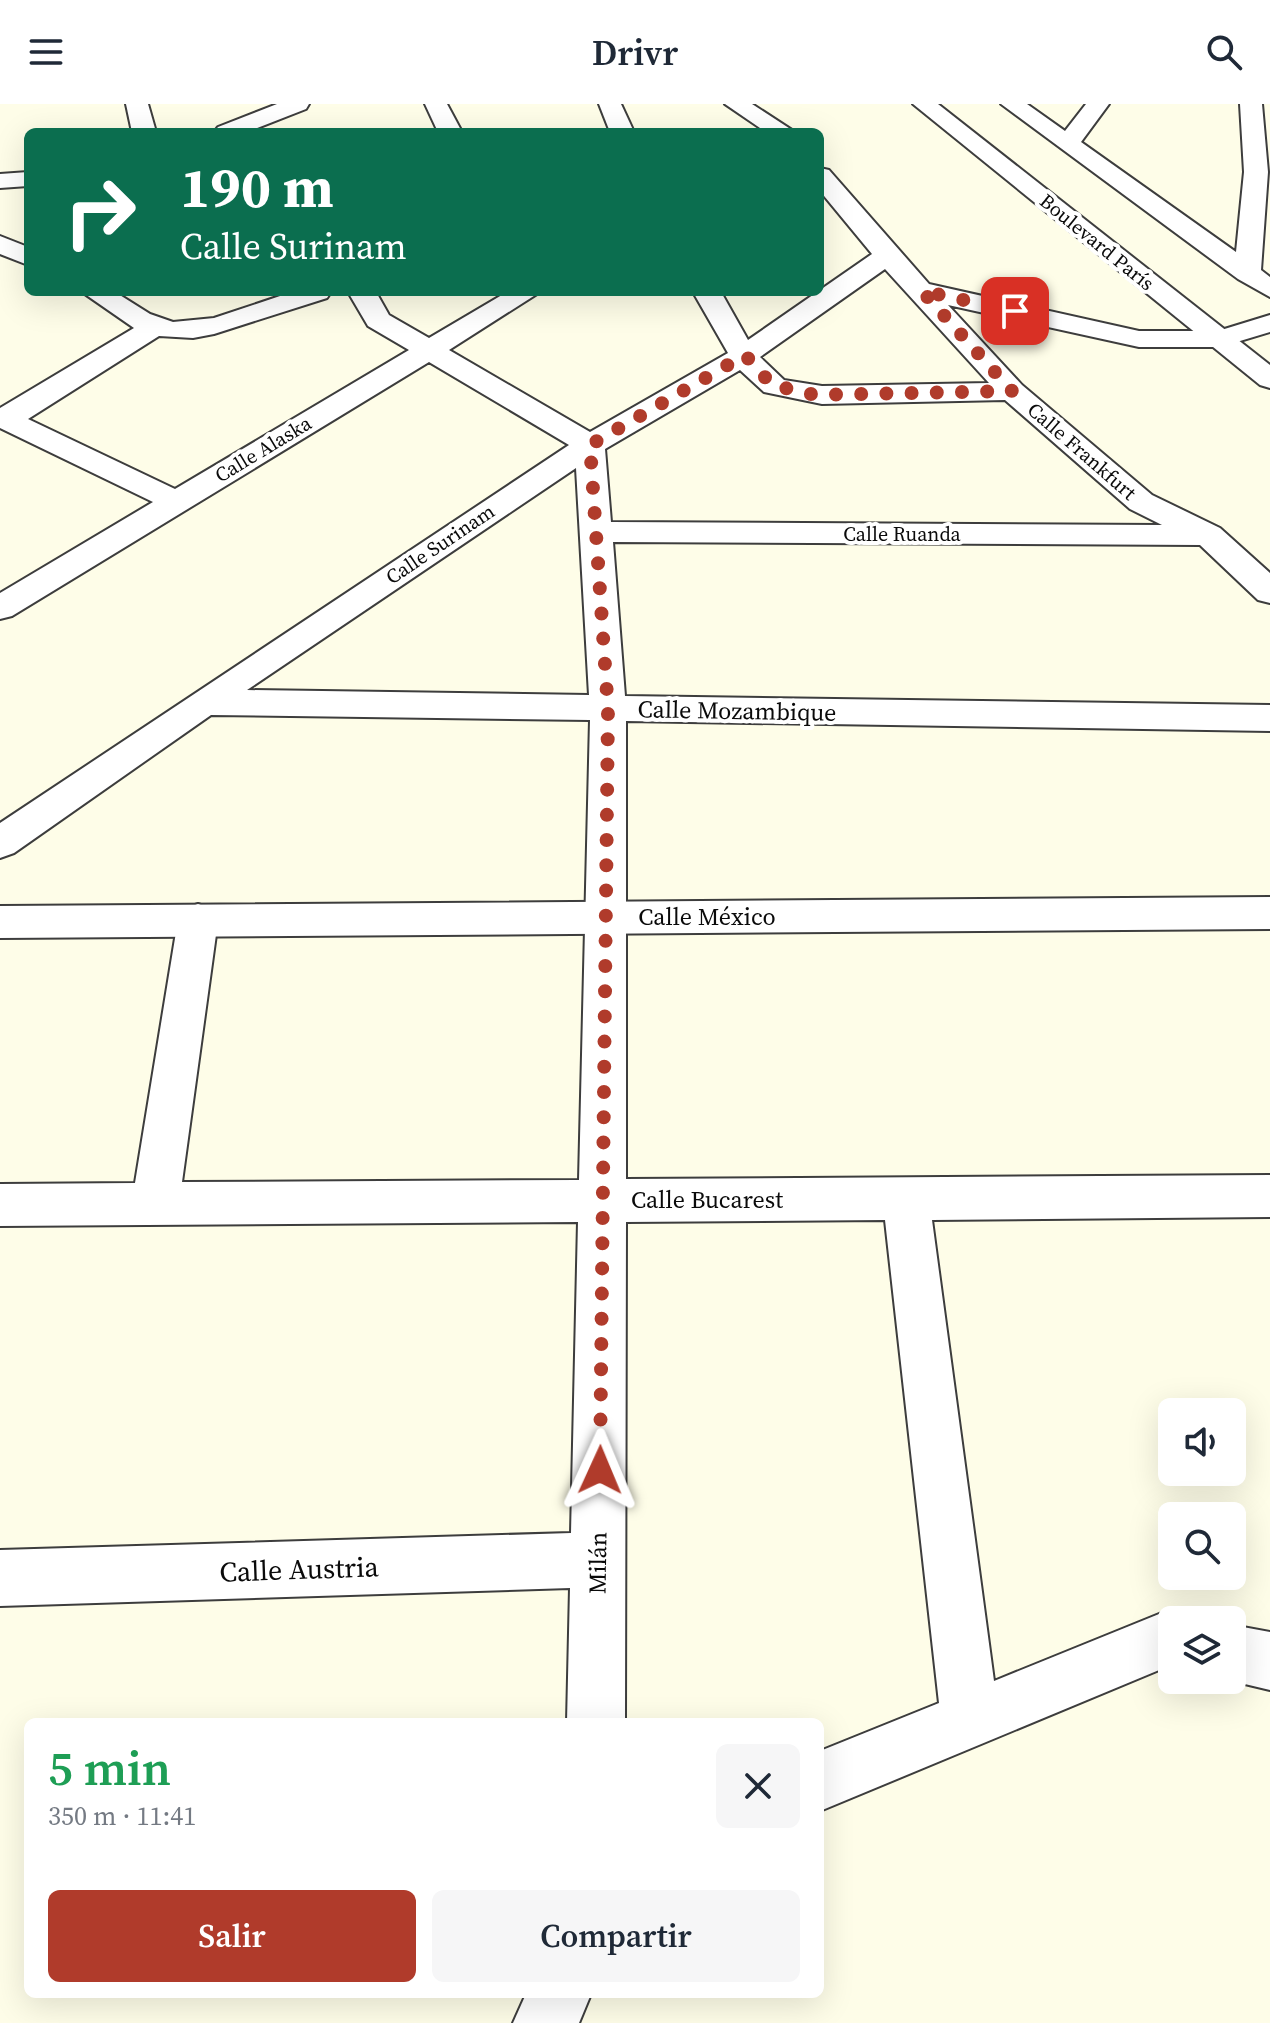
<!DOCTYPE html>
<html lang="es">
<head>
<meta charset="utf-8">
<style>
  body { margin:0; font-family:"Source Serif 4",serif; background:#f6f6f7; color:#1f2937; height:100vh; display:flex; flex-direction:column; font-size:30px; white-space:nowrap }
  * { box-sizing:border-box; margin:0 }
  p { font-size:26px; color:#747a83 }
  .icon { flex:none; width:44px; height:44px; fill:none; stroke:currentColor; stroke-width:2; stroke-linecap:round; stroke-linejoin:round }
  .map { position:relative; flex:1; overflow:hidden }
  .side { position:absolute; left:24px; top:1614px; width:800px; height:280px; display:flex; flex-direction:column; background:#fff; border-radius:12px; box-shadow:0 8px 32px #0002 }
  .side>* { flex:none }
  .guide { position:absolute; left:24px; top:24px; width:800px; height:168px; border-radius:12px; box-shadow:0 8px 32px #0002; background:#0b6e4f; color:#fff; overflow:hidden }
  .fabs { position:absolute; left:1158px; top:1294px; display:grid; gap:16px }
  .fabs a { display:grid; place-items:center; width:88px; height:88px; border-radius:12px; background:#fff; box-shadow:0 8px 32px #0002; font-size:40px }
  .pin { position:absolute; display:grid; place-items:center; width:68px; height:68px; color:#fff; margin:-34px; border-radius:16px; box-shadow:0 4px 12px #0006 }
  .me { position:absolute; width:88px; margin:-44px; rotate:1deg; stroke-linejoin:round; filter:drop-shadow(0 0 6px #0008) }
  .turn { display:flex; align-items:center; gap:28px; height:168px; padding:0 24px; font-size:36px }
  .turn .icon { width:104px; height:104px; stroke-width:2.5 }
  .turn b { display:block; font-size:56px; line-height:68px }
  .round { display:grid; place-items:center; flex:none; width:84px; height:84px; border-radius:12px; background:#f6f6f7 }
  .head { display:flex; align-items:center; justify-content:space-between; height:136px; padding:0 24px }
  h1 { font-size:48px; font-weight:600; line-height:60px; color:#1e9e55 }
  .action { display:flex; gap:16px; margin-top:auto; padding:16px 24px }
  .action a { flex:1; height:92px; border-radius:12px; background:#b03b2b; color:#fff; font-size:32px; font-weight:600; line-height:92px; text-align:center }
  .action a+a { background:#f6f6f7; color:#1f2937 }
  header { display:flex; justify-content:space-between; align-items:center; height:104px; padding:0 24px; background:#fff; font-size:36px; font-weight:600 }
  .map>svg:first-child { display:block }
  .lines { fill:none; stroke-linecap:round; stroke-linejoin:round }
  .minor-casing { stroke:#3d3d3d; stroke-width:4 }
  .tertiary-casing { stroke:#3d3d3d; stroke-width:4 }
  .minor { fill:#fff; fill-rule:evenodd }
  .tertiary { fill:#fff; fill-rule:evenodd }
  .route { stroke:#b03b2b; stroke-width:14; stroke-dasharray:0 25.2 }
  .labels { text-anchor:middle; stroke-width:8; stroke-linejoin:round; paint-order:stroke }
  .far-street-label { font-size:20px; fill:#0a0a0a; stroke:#fff }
  .street-label { font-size:24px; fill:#0a0a0a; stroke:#fff }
  .near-street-label { font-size:28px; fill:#0a0a0a; stroke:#fff }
</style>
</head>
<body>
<header><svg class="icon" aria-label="menu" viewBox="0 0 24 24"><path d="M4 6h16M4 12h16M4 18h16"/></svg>Drivr<svg class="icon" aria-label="search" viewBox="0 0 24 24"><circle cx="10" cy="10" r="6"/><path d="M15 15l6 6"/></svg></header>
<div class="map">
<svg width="1270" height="1919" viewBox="0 0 1270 1919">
  <rect width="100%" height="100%" fill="#fefde8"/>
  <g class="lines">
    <!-- minor casing -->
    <g class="minor-casing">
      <g id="minor">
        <path d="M126 0H148L156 28H132Z"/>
        <path d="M277 0H309L306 5 247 28H214L218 23Z"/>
        <path d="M425 0H447L462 28H438Z"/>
        <path d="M599 0H621L634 28H610Z"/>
        <path d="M725 0H752L795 28H766Z"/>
        <path d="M1001 0H1027L1065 27 1086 0H1109L1081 38 1236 148 1244 68 1240 0H1262L1268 68 1261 166 1270 173V193L1238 175Z"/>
        <path d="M820 64 829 66 929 180 1139 227H1218L1270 211V228L1220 243H1139L948 201 1022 281 1152 391 1220 424 1270 469V499L1258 496 1200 441 613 438 625 592 1270 601V627L626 617V1075L1270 1071V1113L932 1116 994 1577 1164 1508 1190 1516H1172V1565L1164 1564 820 1707V1647L939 1599 885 1116 626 1118 625 1618H567L570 1484 0 1502V1446L571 1429 578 1118 0 1122V1080L135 1079 178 816 184 805 198 800 212 805 218 816 182 1078 579 1076 590 616 211 611 14 749 0 754V719L569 341 429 258 12 512 0 515V489L153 398 0 324V304L134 224 82 188H115L150 210 173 218 214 214 292 188H331L327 194 214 230 193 234 159 232 28 315 175 385 409 246 368 222 348 188H376L389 211 429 234 507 188H540L449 246 590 328 728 249 693 188H721L748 236 872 150 820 87ZM885 165 989 279 822 282 784 276 760 253ZM740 266 764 288 822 300 1005 296 1130 405 1162 421 611 418 605 345ZM576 364 589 591 247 586Z"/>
        <path d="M28 68V82L0 84V70Z"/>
        <path d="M0 132 28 143V161L0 150Z"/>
        <path d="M1232 1521 1270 1528V1586L1228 1576H1232Z"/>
        <path d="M526 1890H591L579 1919H513Z"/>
      </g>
    </g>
    <!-- tertiary casing -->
    <g class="tertiary-casing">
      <g id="tertiary">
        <path d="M913 0H938L1270 261V284L1260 281Z"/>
        <path d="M1270 793V825L0 834V802Z"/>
      </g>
    </g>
    <!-- minor -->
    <use href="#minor" class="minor"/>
    <!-- tertiary -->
    <use href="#tertiary" class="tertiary"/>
  </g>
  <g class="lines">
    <!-- route -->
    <path class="route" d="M600 1366 608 605 590 341 745 251 772 281 815 291 1012 287 922 187 1015 207"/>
  </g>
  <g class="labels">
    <!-- far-street labels -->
    <g class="far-street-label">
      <text transform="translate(1097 138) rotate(39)" y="7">Boulevard París</text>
      <text transform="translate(263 345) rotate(-31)" y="7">Calle Alaska</text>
      <text transform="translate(1082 347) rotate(41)" y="7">Calle Frankfurt</text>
      <text x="902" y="437">Calle Ruanda</text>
      <text transform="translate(440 440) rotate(-34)" y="7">Calle Surinam</text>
    </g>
    <!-- street labels -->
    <g class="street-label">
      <text transform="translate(737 607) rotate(1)" y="8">Calle Mozambique</text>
      <text x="707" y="821">Calle México</text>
      <text x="707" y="1104">Calle Bucarest</text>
      <text transform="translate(598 1459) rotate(-89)" y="8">Milán</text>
    </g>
    <!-- near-street labels -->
    <g class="near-street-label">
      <text transform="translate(299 1465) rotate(-2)" y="10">Calle Austria</text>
    </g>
  </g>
</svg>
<div class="fabs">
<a><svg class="icon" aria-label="sound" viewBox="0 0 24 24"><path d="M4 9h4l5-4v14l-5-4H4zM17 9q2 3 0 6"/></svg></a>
<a><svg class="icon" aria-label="search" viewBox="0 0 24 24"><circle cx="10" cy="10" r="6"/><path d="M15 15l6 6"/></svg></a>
<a><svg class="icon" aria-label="layers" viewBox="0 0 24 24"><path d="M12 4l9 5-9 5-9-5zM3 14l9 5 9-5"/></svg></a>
</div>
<div class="pin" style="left:1015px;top:207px;background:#d93025"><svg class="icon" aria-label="arrive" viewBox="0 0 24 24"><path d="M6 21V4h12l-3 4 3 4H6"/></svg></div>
<svg class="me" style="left:600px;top:1366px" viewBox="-20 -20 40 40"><path d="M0-17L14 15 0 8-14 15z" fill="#b03b2b" stroke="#fff" stroke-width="4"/></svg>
<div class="guide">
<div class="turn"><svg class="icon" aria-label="right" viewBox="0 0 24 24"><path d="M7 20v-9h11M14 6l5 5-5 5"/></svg><div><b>190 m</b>Calle Surinam</div></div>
</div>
<section class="side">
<div class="head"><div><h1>5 min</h1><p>350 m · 11:41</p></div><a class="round"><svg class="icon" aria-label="close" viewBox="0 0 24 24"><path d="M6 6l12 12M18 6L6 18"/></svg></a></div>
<div class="action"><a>Salir</a><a>Compartir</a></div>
</section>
</div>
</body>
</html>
